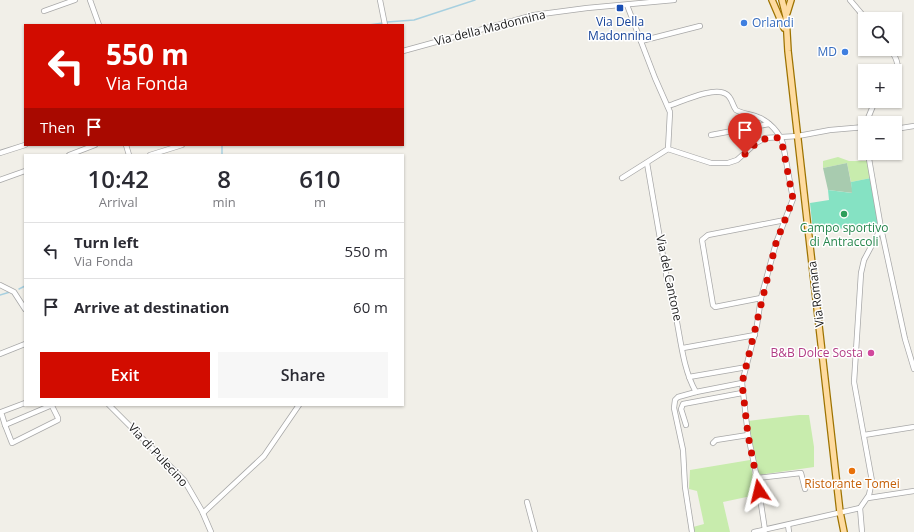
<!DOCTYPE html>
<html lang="en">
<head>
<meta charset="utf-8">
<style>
  body { margin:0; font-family:"Open Sans",sans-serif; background:#f7f7f7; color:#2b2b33; height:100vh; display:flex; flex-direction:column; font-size:15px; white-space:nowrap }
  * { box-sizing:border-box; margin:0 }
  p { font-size:13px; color:#7c7c81 }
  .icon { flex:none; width:22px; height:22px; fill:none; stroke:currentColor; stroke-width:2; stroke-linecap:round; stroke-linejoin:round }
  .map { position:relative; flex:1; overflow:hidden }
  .details { position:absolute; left:24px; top:154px; width:380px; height:252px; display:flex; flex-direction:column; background:#fff; border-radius:0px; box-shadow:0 1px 3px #0004 }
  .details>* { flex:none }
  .banner { position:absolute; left:24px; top:24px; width:380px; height:122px; border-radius:0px; box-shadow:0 1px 3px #0004; background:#d20c00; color:#fff; overflow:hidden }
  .buttons { position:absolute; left:858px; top:12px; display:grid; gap:8px }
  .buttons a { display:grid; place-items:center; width:44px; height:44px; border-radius:0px; background:#fff; box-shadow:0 1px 3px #0004; font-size:20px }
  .pin { position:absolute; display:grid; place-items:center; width:34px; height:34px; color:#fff; margin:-41px -17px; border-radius:50% 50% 50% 0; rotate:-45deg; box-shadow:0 0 4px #0007 }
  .pin .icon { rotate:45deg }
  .me { position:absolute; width:44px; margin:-22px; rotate:350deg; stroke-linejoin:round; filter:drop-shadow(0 0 3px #0008) }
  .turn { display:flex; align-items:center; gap:14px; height:84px; padding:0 16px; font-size:18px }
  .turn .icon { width:52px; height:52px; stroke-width:2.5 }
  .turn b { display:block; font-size:28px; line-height:34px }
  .then { display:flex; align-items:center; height:38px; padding:0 16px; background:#0003; gap:8px; font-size:15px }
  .eta { display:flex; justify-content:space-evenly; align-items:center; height:68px; text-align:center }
  .eta b { font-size:24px; font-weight:600; line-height:28px }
  .primary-button { display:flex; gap:8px; margin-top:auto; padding:8px 16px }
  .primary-button a { flex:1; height:46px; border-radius:0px; background:#d20c00; color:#fff; font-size:16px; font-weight:600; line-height:46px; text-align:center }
  .primary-button a+a { background:#f7f7f7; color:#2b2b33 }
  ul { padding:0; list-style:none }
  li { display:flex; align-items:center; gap:12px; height:56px; padding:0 16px; border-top:1px solid #e1e1e2 }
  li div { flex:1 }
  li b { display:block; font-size:15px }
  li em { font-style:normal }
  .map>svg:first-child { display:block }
  .grass { fill:#c8ecad }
  .cemetery { fill:#a8cbaf }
  .pitch { fill:#85e2c3 }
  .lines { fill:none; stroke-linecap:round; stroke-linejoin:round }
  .stream { stroke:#a7d0e0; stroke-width:1.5 }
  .minor-casing { stroke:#a8a8a8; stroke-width:6 }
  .major-casing { stroke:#9e7300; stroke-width:8 }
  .minor { stroke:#fff; stroke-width:4.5 }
  .major { stroke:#fedba0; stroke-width:5.5 }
  .route { stroke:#d20c00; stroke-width:7; stroke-dasharray:0 12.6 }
  .transit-dot { fill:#1a4fb4; stroke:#fff; stroke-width:1.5 }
  .shop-dot { fill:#3f7fe0; stroke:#fff; stroke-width:1.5 }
  .leisure-dot { fill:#2e9e5b; stroke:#fff; stroke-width:1.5 }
  .hotel-dot { fill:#d1479c; stroke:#fff; stroke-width:1.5 }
  .food-dot { fill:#e8710a; stroke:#fff; stroke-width:1.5 }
  .labels { text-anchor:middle; stroke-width:3; stroke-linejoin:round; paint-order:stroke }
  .transit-label { font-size:12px; fill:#164399; stroke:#fff }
  .shop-label { font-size:12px; fill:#366cbe; stroke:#fff; text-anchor:start }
  .street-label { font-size:12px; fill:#212121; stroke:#fff }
  .leisure-label { font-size:12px; fill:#27864d; stroke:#fff }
  .hotel-label { font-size:12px; fill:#b23c85; stroke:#fff; text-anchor:end }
  .food-label { font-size:12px; fill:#c56008; stroke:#fff }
</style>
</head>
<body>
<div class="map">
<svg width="914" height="532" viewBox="0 0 914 532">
  <rect width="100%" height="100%" fill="#f1efe8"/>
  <!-- grass -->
  <g class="grass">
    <path d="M838 157 849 161H868L871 178 851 182 847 163 823 168V161Z"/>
    <path d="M799 415H809L814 447V467L758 475 748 421Z"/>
    <path d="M750 460 756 495 723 502 730 532H694L693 527 704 524 697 491 689 489 690 470Z"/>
  </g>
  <!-- cemetery -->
  <path class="cemetery" d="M847 163 853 193 828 190 823 168Z"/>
  <!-- pitch -->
  <path class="pitch" d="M871 178 878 224 813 232 810 203 829 200 828 190 852 193 851 182Z"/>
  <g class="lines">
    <!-- stream -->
    <g class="stream">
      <path d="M387 22 414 20 475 0"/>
      <path d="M369 25 383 23"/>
      <path d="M222 145V155"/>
      <path d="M19 289 25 286"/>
      <path d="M0 295 10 292"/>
    </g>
    <!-- minor casing -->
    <g class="minor-casing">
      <g id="minor">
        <path d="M90 0 99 25"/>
        <path d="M380 0 385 25"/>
        <path d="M850 0 866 19"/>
        <path d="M44 11 75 0"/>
        <path d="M641 41 700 26"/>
        <path d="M890 49C897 58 901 68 895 79"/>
        <path d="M403 51 534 15 587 8 674 0"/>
        <path d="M668 106C681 102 714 86 726 94 732 97 732 105 736 110 743 114 751 114 758 117 769 121 780 133 783 144L793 199 776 243 761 298 757 325 742 383 748 435 757 478 765 530"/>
        <path d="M866 123 875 101"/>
        <path d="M895 129 914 126"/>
        <path d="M711 135 769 124"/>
        <path d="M126 145 129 155"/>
        <path d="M668 149 711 163H728L737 160 756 143 765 138 798 136 830 130 865 127"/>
        <path d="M0 153 25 145"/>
        <path d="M868 153 881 228 905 339 914 369"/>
        <path d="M69 155 95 145"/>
        <path d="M150 155 182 145"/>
        <path d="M647 163 668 285C680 318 679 363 696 392"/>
        <path d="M622 178 668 149 670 112 655 78 627 5"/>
        <path d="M0 180 25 171"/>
        <path d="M0 285 14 292 25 309"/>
        <path d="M761 298 715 307 713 305 702 240 708 235 785 220"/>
        <path d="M683 348 755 335"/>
        <path d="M0 354 25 344"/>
        <path d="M689 377 747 367"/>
        <path d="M25 403 1 412 5 425 52 405"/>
        <path d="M109 405 184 480 202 511 211 532"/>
        <path d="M5 425 12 443 58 420V418L52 406"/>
        <path d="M686 425 681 409 683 404 742 393"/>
        <path d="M864 435 914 427"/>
        <path d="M713 443 716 440 748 435"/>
        <path d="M757 478 801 473 805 489"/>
        <path d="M868 498 914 491"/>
        <path d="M527 502 535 532"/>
        <path d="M203 513 264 456 299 405"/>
        <path d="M788 525 789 532"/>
        <path d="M692 532 685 487 683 450 674 408 675 400 678 397 696 392 742 383"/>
        <path d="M754 532 860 508"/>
        <path d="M862 532 860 508 869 495 872 481 854 382 861 273 864 260 881 228"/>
      </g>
    </g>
    <!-- major casing -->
    <g class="major-casing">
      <g id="major">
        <path d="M772 0 784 28"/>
        <path d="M782 0 786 16 788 51 840 512 844 532"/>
        <path d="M787 13 791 0"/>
      </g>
    </g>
    <!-- minor -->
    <use href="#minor" class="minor"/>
    <!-- major -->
    <use href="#major" class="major"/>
  </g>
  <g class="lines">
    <!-- route -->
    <path class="route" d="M745 154C756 142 764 136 781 138L793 199 776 243 742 383 748 435 759 491"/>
  </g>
  <!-- markers -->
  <rect class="transit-dot" x="616" y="4" width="8" height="8" rx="2"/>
  <g class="shop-dot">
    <circle cx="744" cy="23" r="4"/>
    <circle cx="845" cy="52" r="4"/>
  </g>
  <circle class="leisure-dot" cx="844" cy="214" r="4"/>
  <circle class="hotel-dot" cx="871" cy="353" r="4"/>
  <circle class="food-dot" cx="852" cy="471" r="4"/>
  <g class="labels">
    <!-- transit labels -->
    <g class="transit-label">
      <text x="620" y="26">Via Della<tspan x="620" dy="14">Madonnina</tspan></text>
    </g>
    <!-- shop labels -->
    <g class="shop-label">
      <text x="752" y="27">Orlandi</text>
      <text x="837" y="56" text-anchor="end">MD</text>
    </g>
    <!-- street labels -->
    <g class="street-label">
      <text transform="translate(490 28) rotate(-14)" y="4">Via della Madonnina</text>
      <text transform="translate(669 278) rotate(78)" y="4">Via del Cantone</text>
      <text transform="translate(816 294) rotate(-97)" y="4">Via Romana</text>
      <text transform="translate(158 455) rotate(47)" y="4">Via di Pulecino</text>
    </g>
    <!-- leisure labels -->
    <g class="leisure-label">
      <text x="844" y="232">Campo sportivo<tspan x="844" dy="14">di Antraccoli</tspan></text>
    </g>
    <!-- hotel labels -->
    <g class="hotel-label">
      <text x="863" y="357">B&amp;B Dolce Sosta</text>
    </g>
    <!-- food labels -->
    <g class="food-label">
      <text x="852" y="488">Ristorante Tomei</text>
    </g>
  </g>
</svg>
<div class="buttons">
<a><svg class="icon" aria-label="search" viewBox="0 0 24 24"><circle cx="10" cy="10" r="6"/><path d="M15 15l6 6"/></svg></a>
<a>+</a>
<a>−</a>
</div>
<div class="pin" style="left:745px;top:154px;background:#d93025"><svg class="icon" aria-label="arrive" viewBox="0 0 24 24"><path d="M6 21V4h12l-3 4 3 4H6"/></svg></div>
<svg class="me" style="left:759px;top:491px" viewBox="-20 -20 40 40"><path d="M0-17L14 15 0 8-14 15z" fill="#d20c00" stroke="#fff" stroke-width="4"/></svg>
<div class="banner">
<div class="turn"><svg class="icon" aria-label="left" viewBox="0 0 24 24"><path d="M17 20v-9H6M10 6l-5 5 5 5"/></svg><div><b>550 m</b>Via Fonda</div></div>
<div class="then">Then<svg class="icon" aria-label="arrive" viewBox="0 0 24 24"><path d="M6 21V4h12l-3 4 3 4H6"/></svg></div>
</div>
<section class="details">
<div class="eta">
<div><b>10:42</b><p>Arrival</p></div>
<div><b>8</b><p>min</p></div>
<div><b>610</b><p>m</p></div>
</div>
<ul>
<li><svg class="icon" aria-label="left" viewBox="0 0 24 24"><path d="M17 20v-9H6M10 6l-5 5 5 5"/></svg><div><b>Turn left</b><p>Via Fonda</p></div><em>550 m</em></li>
<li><svg class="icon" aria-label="arrive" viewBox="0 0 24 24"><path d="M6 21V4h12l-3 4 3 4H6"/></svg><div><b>Arrive at destination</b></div><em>60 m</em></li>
</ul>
<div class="primary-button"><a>Exit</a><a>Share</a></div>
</section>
</div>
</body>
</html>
